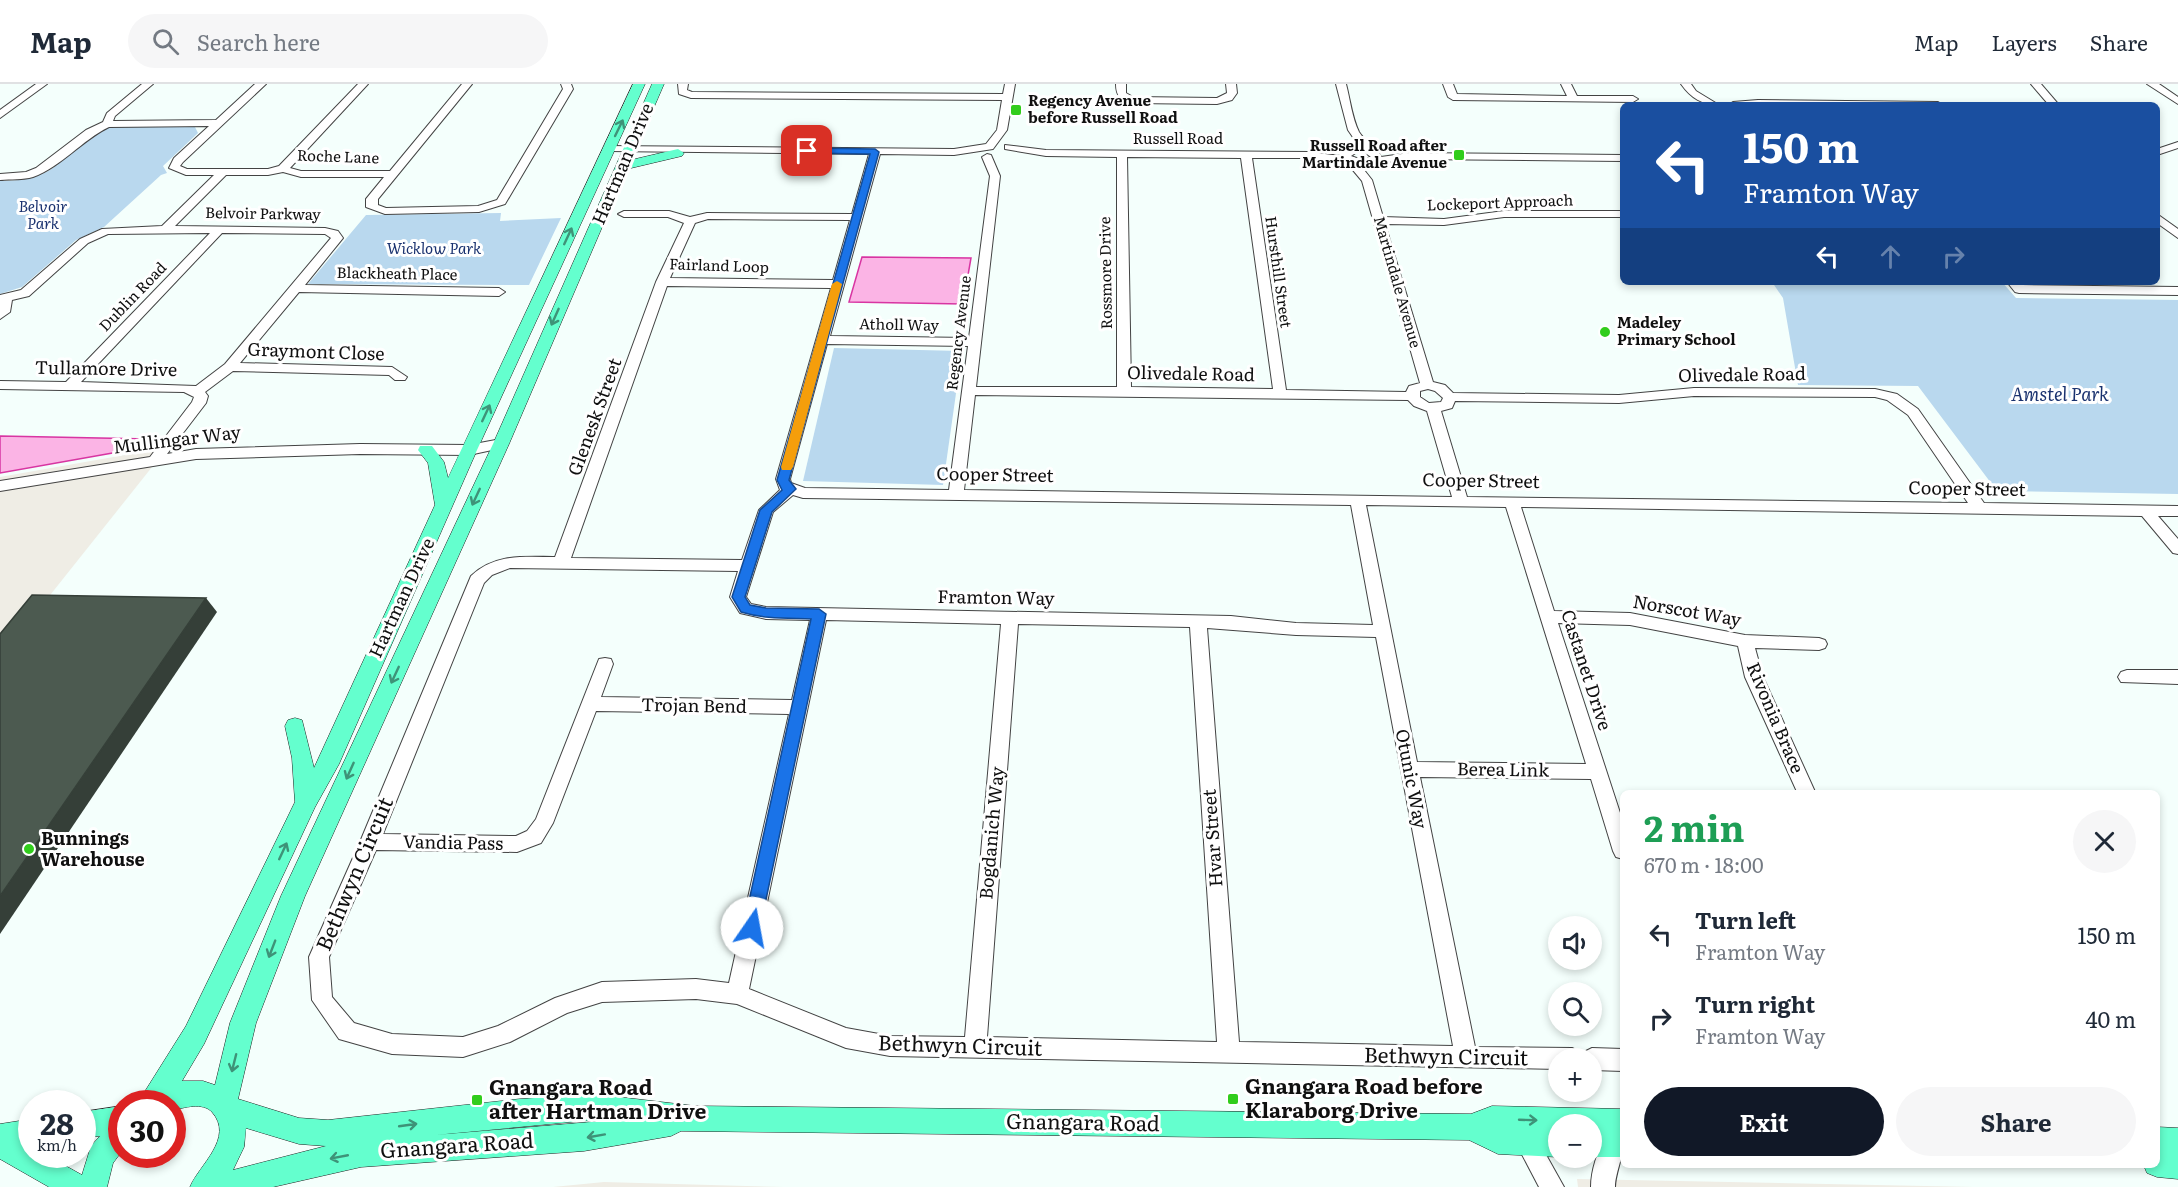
<!DOCTYPE html>
<html lang="en">
<head>
<meta charset="utf-8">
<style>
  body { margin:0; font-family:Literata,serif; background:#f6f6f7; color:#1f2937; height:100vh; display:flex; flex-direction:column; font-size:22px; white-space:nowrap }
  * { box-sizing:border-box; margin:0 }
  p { font-size:20px; color:#747a83 }
  .icon { flex:none; width:33px; height:33px; fill:none; stroke:currentColor; stroke-width:2; stroke-linecap:round; stroke-linejoin:round }
  .map { position:relative; flex:1; overflow:hidden }
  .details { position:absolute; left:1620px; top:706px; width:540px; height:378px; display:flex; flex-direction:column; background:#fff; border-radius:9px; box-shadow:0 3px 9px #0003 }
  .details>* { flex:none }
  .hud { position:absolute; left:1620px; top:18px; width:540px; height:183px; border-radius:9px; box-shadow:0 3px 9px #0003; background:#1a4fa0; color:#fff; overflow:hidden }
  .controls { position:absolute; left:1548px; top:832px; display:grid; gap:12px }
  .controls a { display:grid; place-items:center; width:54px; height:54px; border-radius:50%; background:#fff; box-shadow:0 3px 9px #0003; font-size:30px }
  .speed { position:absolute; left:18px; top:1006px; display:flex; gap:12px; font-size:30px; font-weight:700; text-align:center }
  .speed>* { display:grid; place-content:center; width:78px; height:78px; border-radius:50%; background:#fff; box-shadow:0 3px 9px #0003; line-height:1 }
  .speed small { font-size:15px; font-weight:400 }
  .speed .limit { border:9px solid #d22; background:#fff; color:#111 }
  .pin { position:absolute; display:grid; place-items:center; width:51px; height:51px; color:#fff; margin:-26px; border-radius:12px; box-shadow:0 3px 9px #0006 }
  .me { position:absolute; width:66px; margin:-33px; rotate:12deg; stroke-linejoin:round; filter:drop-shadow(0 0 4px #0008) }
  .turn { display:flex; align-items:center; gap:21px; height:126px; padding:0 24px; font-size:27px }
  .turn .icon { width:78px; height:78px; stroke-width:2.5 }
  .turn b { display:block; font-size:42px; line-height:51px }
  .lanes { display:flex; align-items:center; height:57px; padding:0 24px; background:#0003; justify-content:center; gap:30px; direction:ltr }
  .lanes .off { opacity:.35 }
  .round { display:grid; place-items:center; flex:none; width:63px; height:63px; border-radius:32px; background:#f6f6f7 }
  .headline { display:flex; align-items:center; justify-content:space-between; height:102px; padding:0 24px }
  h1 { font-size:36px; font-weight:700; line-height:45px; color:#1e9e55 }
  .primary-button { display:flex; gap:12px; margin-top:auto; padding:12px 24px }
  .primary-button a { flex:1; height:69px; border-radius:36px; background:#111827; color:#fff; font-size:24px; font-weight:700; line-height:69px; text-align:center }
  .primary-button a+a { background:#f6f6f7; color:#1f2937 }
  ul { padding:0; list-style:none }
  li { display:flex; align-items:center; gap:18px; height:84px; padding:0 24px }
  li div { flex:1 }
  li b { display:block; font-size:22px }
  li em { font-style:normal }
  header { display:flex; align-items:center; gap:36px; box-sizing:border-box; height:84px; padding:0 30px; background:#fff; border-bottom:2px solid #e0e1e3 }
  header strong { font-size:28px }
  nav { display:flex; gap:33px; margin-inline-start:auto; font-size:21px }
  .search { width:420px; height:54px; background:#f6f6f7; display:flex; align-items:center; gap:15px; box-sizing:border-box; padding:0 21px; border-radius:33px; color:#747a83; font-size:22px }
  .map>svg:first-child { display:block }
  .industrial { fill:#efede5 }
  .green { fill:#b9d8ee }
  .water { fill:#fbb4e5; stroke:#d835a2; stroke-width:1.5 }
  .lines { fill:none; stroke-linecap:round; stroke-linejoin:round }
  .minor-casing { stroke:#434343; stroke-width:2 }
  .major-casing { stroke:#212121; stroke-width:1 }
  .minor { fill:#fff; fill-rule:evenodd }
  .major { fill:#64ffce; fill-rule:evenodd }
  .shaded-wall { fill:#353f38 }
  .building { fill:#4c5a50; stroke:#353f38; stroke-width:1.5 }
  .oneway { stroke:#3e9378 }
  .route { fill:#1a73e8; stroke:#114b97; stroke-width:1.5 }
  .slow { fill:#f59e0b }
  .poi-dot { fill:#31cd1c; stroke:#fff; stroke-width:2 }
  .labels { text-anchor:middle; stroke-width:6; stroke-linejoin:round; paint-order:stroke }
  .far-poi-label { font-size:15px; font-weight:bold; fill:#101010; stroke:#fff; text-anchor:start }
  .far-street-label { font-size:15px; fill:#101010; stroke:#fff }
  .far-park-label { font-size:15px; font-style:italic; fill:#1a326f; stroke:#fff }
  .street-label { font-size:18px; fill:#101010; stroke:#fff }
  .park-label { font-size:18px; font-style:italic; fill:#1a326f; stroke:#fff }
  .poi-label { font-size:18px; font-weight:bold; fill:#101010; stroke:#fff; text-anchor:start }
  .near-street-label { font-size:21px; fill:#101010; stroke:#fff }
  .near-poi-label { font-size:21px; font-weight:bold; fill:#101010; stroke:#fff; text-anchor:start }
</style>
</head>
<body>
<header>
<strong>Map</strong>
<div class="search"><svg class="icon" aria-label="search" viewBox="0 0 24 24"><circle cx="10" cy="10" r="6"/><path d="M15 15l6 6"/></svg>Search here</div>
<nav><a>Map</a><a>Layers</a><a>Share</a></nav>
</header>
<div class="map">
<svg width="2178" height="1103" viewBox="0 0 2178 1103">
  <rect width="100%" height="100%" fill="#f4fffc"/>
  <!-- industrial -->
  <g class="industrial">
    <path d="M153 366 156 378 0 574V393Z"/>
    <path d="M1577 1095 1974 1103H1578Z"/>
    <path d="M604 1098 784 1103H553Z"/>
  </g>
  <!-- green -->
  <g class="green">
    <path d="M111 43H195L198 49 163 82 167 89 161 91 104 143 76 156 22 203 0 210V97C17 97 35 95 50 86 71 72 86 49 111 43Z"/>
    <path d="M501 129 500 137 561 134 529 201 308 200 366 131Z"/>
    <path d="M1772 198H2002L2016 214 2178 216V410L1997 407 1918 302 1798 301 1783 214Z"/>
    <path d="M834 264 962 267 943 401 803 397Z"/>
  </g>
  <!-- water -->
  <g class="water">
    <path d="M862 173 971 174 963 220 849 218Z"/>
    <path d="M0 352 148 355 135 365 0 389Z"/>
  </g>
  <g class="lines">
    <!-- minor casing -->
    <g class="minor-casing">
      <g id="minor">
        <path d="M36 0H47L0 34V26Z"/>
        <path d="M142 0H153L115 32 113 37 216 36 255 0H266L183 78 180 82 187 85H268L279 82 358 0H368L290 84 301 87H390L462 0H472L378 115V121L386 124 478 122 497 116 563 5 561 0H571L573 5 505 120 479 128 385 130 366 123V115L384 93H301L283 88 268 91H226L175 142 325 144 338 147 343 154 305 201 499 204 505 208 499 212 299 208 240 279 392 283 407 293 405 296H395L389 291 233 287 205 308 208 312 206 319 167 370 196 365 360 360 469 361 501 355 508 360 506 363 469 371 360 370 196 375 0 407V397L150 373 192 318 194 313 184 308 0 305V297L66 298 210 149 108 150 88 159 29 212 12 216 10 228 0 235V211L21 206 80 155 102 145 162 142 214 91H186L169 84 174 74 209 42 109 43C82 56 61 83 33 93 23 96 11 95 0 96V90L26 88 36 84 86 46 103 38 107 29ZM222 149 325 150 331 154 225 280 196 302 81 298Z"/>
        <path d="M678 0H688L687 6 692 8 1003 10 1005 0H1015L1007 46 993 65 954 71 880 70 830 252 969 254 990 92 982 73 987 70 991 71 1000 92 976 303H1117V73L1046 72 1005 65V61L1046 66 1310 68 1340 72 1341 67 1359 62 1348 46 1336 0H1346C1350 15 1352 34 1359 48 1365 58 1378 65 1381 73L1409 69 1623 71V77L1409 75 1361 82 1372 96 1383 133 1444 135 1504 127H1623V133H1504L1444 141 1385 140 1433 298 1445 301 1453 309 1619 311 1694 304 1875 305 1897 310 1918 325 1984 419 2178 422V432H2158L2178 455V470L2173 469 2142 432 1521 423 1554 527 1630 529 1745 551 1819 554 1825 556 1827 560 1825 564 1819 566 1755 564 1763 593 1816 710H1798L1745 593 1738 562 1630 541 1558 539 1623 738V775L1616 773 1613 767 1591 695 1420 693 1475 963 1572 964 1580 968 1582 973 1584 968 1592 964 1623 965V987L1592 986V975H1558V985L890 972 846 964 737 920 696 915 602 918 567 929 510 958 463 973 392 970 339 955 312 916 309 873 360 758 471 492C495 469 525 473 555 473L656 198 684 139 668 133H624L618 130 624 127H669L690 133 707 129 852 130 869 70 609 67 605 66V62L954 65 986 60 997 46 1002 16 691 14 679 10ZM1357 68H1364L1371 73 1362 76 1351 72ZM1127 73 1241 74 1273 305 1131 303ZM1252 74H1310L1347 79 1362 97 1420 299 1409 302 1406 308 1286 306ZM708 135 850 136 833 196 670 194 695 139ZM667 202 831 204 776 395 780 406 759 426 742 476 571 474ZM827 260 968 262 949 406 805 404 791 399 790 395ZM1428 305 1435 307 1443 314 1441 318 1429 319 1420 313V307ZM975 311 1408 316 1414 322 1427 327 1452 413 964 406ZM1694 312 1875 313 1887 316 1908 331 1968 419 1467 413 1441 327 1452 324 1455 317 1619 319ZM793 411 803 414 1351 421 1373 541 1296 539 1231 532 766 523 751 520 746 513 773 428ZM1366 421 1506 423 1586 680 1417 678ZM510 484 738 487 730 513 740 529 766 535 810 536 792 616 601 613 613 580 611 575 605 574 599 575 536 735 527 747 516 752 383 750 484 499 492 491ZM826 536 1001 540 965 953 890 952 846 944 749 905ZM1018 540 1190 543 1217 958 987 953ZM1207 544 1296 551 1376 553 1453 962 1239 958ZM596 627 789 630 729 899 696 895 602 898 555 914 498 942 463 953 392 950 354 939 332 913 329 873 376 766 517 768 541 759 553 739Z"/>
        <path d="M1116 0H1126V9L1133 13 1217 14 1227 9 1226 0H1236L1237 9 1232 16 1217 20 1133 19C1121 16 1116 13 1116 0Z"/>
        <path d="M1443 0H1453L1457 10 1567 12 1561 0H1571L1577 12H1633L1638 15 1633 18 1453 16 1448 13Z"/>
        <path d="M1681 0H1691L1696 7 1719 21C1702 21 1691 14 1681 0Z"/>
        <path d="M2031 0H2041L2059 21H2049Z"/>
        <path d="M2147 0H2159L2178 13V20Z"/>
        <path d="M1758 16 1938 18 1943 21H1728L1733 18Z"/>
        <path d="M2178 58V64L2157 71V65Z"/>
        <path d="M2157 130 2178 145V154L2157 139Z"/>
        <path d="M2007 198H2020L2022 201 2178 203V211L2019 209 2015 208Z"/>
        <path d="M2127 586H2178V600L2121 598 2118 593 2121 588Z"/>
        <path d="M1527 1048 1535 1051 1564 1103H1539L1516 1059 1519 1051Z"/>
        <path d="M1613 1049 1621 1052C1627 1067 1615 1087 1615 1103H1591C1591 1085 1598 1068 1605 1052Z"/>
      </g>
    </g>
    <!-- major casing -->
    <g class="major-casing">
      <g id="major">
        <path d="M633 0H645L477 366 339 680 315 723 204 960 182 997H203L215 1001 230 939 281 812 493 360 652 0H664L631 76 678 65 684 69 682 72 627 85 509 360 305 812 256 939 238 1015 299 1034 328 1036 520 1015 593 1010 695 1022 1471 1030 1492 1022 1623 1025V1073H1592V1041H1558V1073L1498 1070 1469 1056 681 1047 671 1052 584 1067 361 1083 273 1103H190C199 1081 235 1054 212 1028 203 1018 184 1023 172 1027V1020H137L186 942 295 718 292 674 285 642 288 636 295 634 302 636 314 684 435 421 428 379 418 366 420 362H432L444 378 448 394ZM593 1036 603 1037 435 1051ZM246 1044 299 1060 326 1062 233 1086 244 1063Z"/>
        <path d="M122 1022V1067L113 1079 107 1103H49L0 1075V1040L32 1035V1061L30 1062 32 1071H46L82 1091 91 1062 100 1052 82 1054V1028Z"/>
        <path d="M2157 1043 2178 1044V1095L2157 1093 2147 1089 2144 1082H2157Z"/>
      </g>
    </g>
    <!-- minor -->
    <use href="#minor" class="minor"/>
    <!-- major -->
    <use href="#major" class="major"/>
  </g>
  <!-- shaded-wall -->
  <path class="shaded-wall" d="M206 514 217 528 0 850V812Z"/>
  <!-- building -->
  <path class="building" d="M32 511 206 514 0 812V550Z"/>
  <!-- one-way arrows -->
  <defs><path id="oneway-shaft" d="M-6 0H5M1.5-3L5.5 0L1.5 3" fill="none" stroke-width="1.6" stroke-linecap="round" stroke-linejoin="round" transform="scale(1.5)"/></defs>
  <g class="oneway">
    <use href="#oneway-shaft" transform="translate(619 44) rotate(-64)"/>
    <use href="#oneway-shaft" transform="translate(568 152) rotate(-65)"/>
    <use href="#oneway-shaft" transform="translate(555 233) rotate(114)"/>
    <use href="#oneway-shaft" transform="translate(486 329) rotate(-65)"/>
    <use href="#oneway-shaft" transform="translate(476 413) rotate(115)"/>
    <use href="#oneway-shaft" transform="translate(395 591) rotate(115)"/>
    <use href="#oneway-shaft" transform="translate(350 687) rotate(114)"/>
    <use href="#oneway-shaft" transform="translate(283 767) rotate(-65)"/>
    <use href="#oneway-shaft" transform="translate(272 865) rotate(111)"/>
    <use href="#oneway-shaft" transform="translate(234 979) rotate(104)"/>
    <use href="#oneway-shaft" transform="translate(1528 1036) rotate(2)"/>
    <use href="#oneway-shaft" transform="translate(408 1041) rotate(-8)"/>
    <use href="#oneway-shaft" transform="translate(596 1052) rotate(170)"/>
    <use href="#oneway-shaft" transform="translate(339 1073) rotate(169)"/>
  </g>
  <!-- route -->
  <path class="route" d="M807 64 875 65 879 68 789 396 796 405 772 428 745 513 750 521 766 524 819 525 826 530 760 844 757 849 752 851 746 849 743 844 811 535C788 534 764 535 741 528L732 513 760 426 782 406 777 396 870 70 804 69 803 67Z"/>
  <!-- slow -->
  <path class="slow" d="M837 197 842 200 793 383 791 386H782L781 383 832 200Z"/>
  <!-- markers -->
  <g class="poi-dot">
    <rect x="1010" y="20" width="12" height="12" rx="3"/>
    <rect x="1453" y="65" width="12" height="12" rx="3"/>
    <circle cx="1605" cy="248" r="6"/>
    <circle cx="29" cy="765" r="6"/>
    <rect x="1227" y="1009" width="12" height="12" rx="3"/>
    <rect x="471" y="1010" width="12" height="12" rx="3"/>
  </g>
  <g class="labels">
    <!-- far-poi labels -->
    <g class="far-poi-label">
      <text x="1028" y="22">Regency Avenue<tspan x="1028" dy="17">before Russell Road</tspan></text>
      <text x="1447" y="67" text-anchor="end">Russell Road after<tspan x="1447" dy="17">Martindale Avenue</tspan></text>
      <text x="1617" y="244">Madeley<tspan x="1617" dy="17">Primary School</tspan></text>
    </g>
    <!-- far-street labels -->
    <g class="far-street-label">
      <text x="1178" y="60">Russell Road</text>
      <text transform="translate(338 73) rotate(2)" y="5">Roche Lane</text>
      <text transform="translate(1500 119) rotate(-2)" y="5">Lockeport Approach</text>
      <text transform="translate(263 130) rotate(1)" y="5">Belvoir Parkway</text>
      <text transform="translate(719 182) rotate(2)" y="5">Fairland Loop</text>
      <text transform="translate(1278 188) rotate(82)" y="5">Hursthill Street</text>
      <text transform="translate(1106 189) rotate(-91)" y="5">Rossmore Drive</text>
      <text transform="translate(397 190) rotate(1)" y="5">Blackheath Place</text>
      <text transform="translate(1397 198) rotate(74)" y="5">Martindale Avenue</text>
      <text transform="translate(133 213) rotate(-46)" y="5">Dublin Road</text>
      <text transform="translate(899 241) rotate(1)" y="5">Atholl Way</text>
      <text transform="translate(959 249) rotate(-83)" y="5">Regency Avenue</text>
    </g>
    <!-- far-park labels -->
    <g class="far-park-label">
      <text x="43" y="128">Belvoir<tspan x="43" dy="17">Park</tspan></text>
      <text x="434" y="170">Wicklow Park</text>
    </g>
    <!-- street labels -->
    <g class="street-label">
      <text transform="translate(623 80) rotate(-67)" y="6">Hartman Drive</text>
      <text transform="translate(316 268) rotate(2)" y="6">Graymont Close</text>
      <text transform="translate(106 285) rotate(1)" y="6">Tullamore Drive</text>
      <text transform="translate(1191 290) rotate(1)" y="6">Olivedale Road</text>
      <text transform="translate(1742 291) rotate(-1)" y="6">Olivedale Road</text>
      <text transform="translate(595 333) rotate(-70)" y="6">Glenesk Street</text>
      <text transform="translate(177 356) rotate(-7)" y="6">Mullingar Way</text>
      <text transform="translate(995 391) rotate(1)" y="6">Cooper Street</text>
      <text transform="translate(1481 397) rotate(1)" y="6">Cooper Street</text>
      <text transform="translate(1967 405) rotate(1)" y="6">Cooper Street</text>
      <text transform="translate(402 514) rotate(-65)" y="6">Hartman Drive</text>
      <text transform="translate(996 514) rotate(1)" y="6">Framton Way</text>
      <text transform="translate(1687 527) rotate(10)" y="6">Norscot Way</text>
      <text transform="translate(1586 586) rotate(72)" y="6">Castanet Drive</text>
      <text transform="translate(694 622) rotate(1)" y="6">Trojan Bend</text>
      <text transform="translate(1775 634) rotate(67)" y="6">Rivonia Brace</text>
      <text transform="translate(1503 686) rotate(1)" y="6">Berea Link</text>
      <text transform="translate(1411 695) rotate(79)" y="6">Otunic Way</text>
      <text transform="translate(992 749) rotate(-85)" y="6">Bogdanich Way</text>
      <text transform="translate(1213 754) rotate(-94)" y="6">Hvar Street</text>
      <text transform="translate(453 759) rotate(1)" y="6">Vandia Pass</text>
    </g>
    <!-- park labels -->
    <g class="park-label">
      <text x="2060" y="317">Amstel Park</text>
    </g>
    <!-- poi labels -->
    <g class="poi-label">
      <text x="41" y="761">Bunnings<tspan x="41" dy="21">Warehouse</tspan></text>
    </g>
    <!-- near-street labels -->
    <g class="near-street-label">
      <text transform="translate(355 790) rotate(-67)" y="7">Bethwyn Circuit</text>
      <text transform="translate(960 962) rotate(2)" y="7">Bethwyn Circuit</text>
      <text transform="translate(1446 973) rotate(1)" y="7">Bethwyn Circuit</text>
      <text transform="translate(1083 1039) rotate(1)" y="7">Gnangara Road</text>
      <text transform="translate(457 1062) rotate(-4)" y="7">Gnangara Road</text>
    </g>
    <!-- near-poi labels -->
    <g class="near-poi-label">
      <text x="1245" y="1010">Gnangara Road before<tspan x="1245" dy="24">Klaraborg Drive</tspan></text>
      <text x="489" y="1011">Gnangara Road<tspan x="489" dy="24">after Hartman Drive</tspan></text>
    </g>
  </g>
</svg>
<div class="controls">
<a><svg class="icon" aria-label="sound" viewBox="0 0 24 24"><path d="M4 9h4l5-4v14l-5-4H4zM17 9q2 3 0 6"/></svg></a>
<a><svg class="icon" aria-label="search" viewBox="0 0 24 24"><circle cx="10" cy="10" r="6"/><path d="M15 15l6 6"/></svg></a>
<a>+</a>
<a>−</a>
</div>
<div class="speed"><div>28<small>km/h</small></div><div class="limit">30</div></div>
<div class="pin" style="left:807px;top:67px;background:#d93025"><svg class="icon" aria-label="arrive" viewBox="0 0 24 24"><path d="M6 21V4h12l-3 4 3 4H6"/></svg></div>
<svg class="me" style="left:752px;top:844px" viewBox="-20 -20 40 40"><circle r="19" fill="#fff"/><path d="M0-13L10 11 0 6-10 11z" fill="#1a73e8"/></svg>
<div class="hud">
<div class="turn"><svg class="icon" aria-label="left" viewBox="0 0 24 24"><path d="M17 20v-9H6M10 6l-5 5 5 5"/></svg><div><b>150 m</b>Framton Way</div></div>
<div class="lanes"><svg class="icon" aria-label="left" viewBox="0 0 24 24"><path d="M17 20v-9H6M10 6l-5 5 5 5"/></svg><svg class="icon off" aria-label="ahead" viewBox="0 0 24 24"><path d="M12 20V5M6 11l6-6 6 6"/></svg><svg class="icon off" aria-label="right" viewBox="0 0 24 24"><path d="M7 20v-9h11M14 6l5 5-5 5"/></svg></div>
</div>
<section class="details">
<div class="headline"><div><h1>2 min</h1><p>670 m · 18:00</p></div><a class="round"><svg class="icon" aria-label="close" viewBox="0 0 24 24"><path d="M6 6l12 12M18 6L6 18"/></svg></a></div>
<ul>
<li><svg class="icon" aria-label="left" viewBox="0 0 24 24"><path d="M17 20v-9H6M10 6l-5 5 5 5"/></svg><div><b>Turn left</b><p>Framton Way</p></div><em>150 m</em></li>
<li><svg class="icon" aria-label="right" viewBox="0 0 24 24"><path d="M7 20v-9h11M14 6l5 5-5 5"/></svg><div><b>Turn right</b><p>Framton Way</p></div><em>40 m</em></li>
</ul>
<div class="primary-button"><a>Exit</a><a>Share</a></div>
</section>
</div>
</body>
</html>
